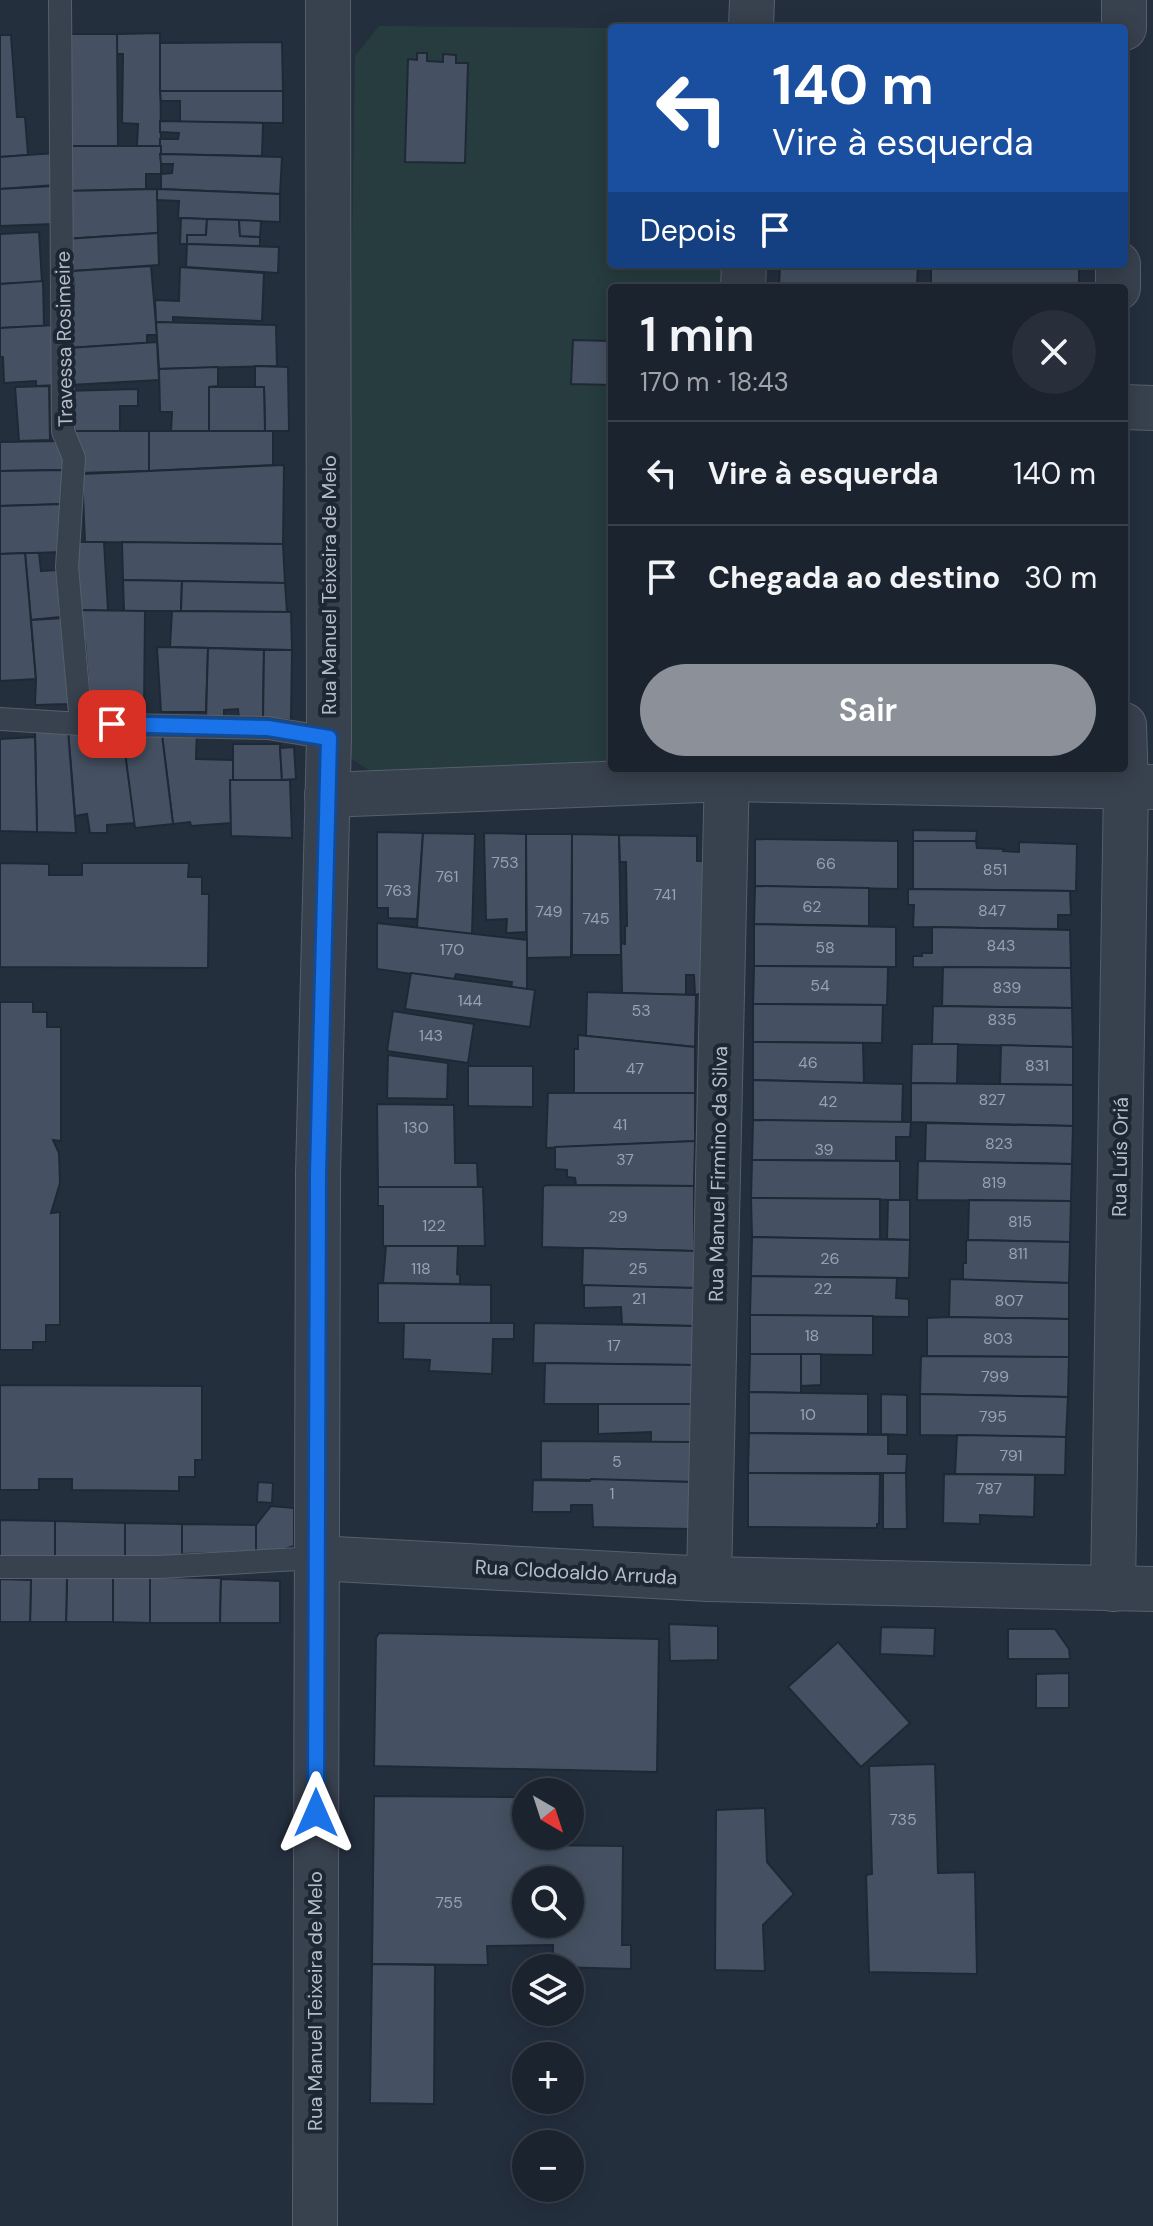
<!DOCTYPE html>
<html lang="pt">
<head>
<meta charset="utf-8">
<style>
  body { margin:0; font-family:"DM Sans",sans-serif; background:#282f3a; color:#f1f3f6; height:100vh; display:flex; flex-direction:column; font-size:30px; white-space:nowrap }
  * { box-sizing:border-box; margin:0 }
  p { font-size:26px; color:#a0a4aa }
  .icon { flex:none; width:44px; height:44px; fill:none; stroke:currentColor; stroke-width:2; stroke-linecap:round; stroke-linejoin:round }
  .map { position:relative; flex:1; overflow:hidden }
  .details { position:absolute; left:608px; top:284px; width:520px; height:488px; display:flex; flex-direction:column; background:#1b232e; border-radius:8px; box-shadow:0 4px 20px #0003,0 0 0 2px #39404a }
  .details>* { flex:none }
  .guide { position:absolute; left:608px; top:24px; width:520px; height:244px; border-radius:8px; box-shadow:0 4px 20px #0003,0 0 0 2px #39404a; background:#1a4fa0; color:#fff; overflow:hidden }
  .needle { width:52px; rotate:141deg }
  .fabs { position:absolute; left:512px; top:1778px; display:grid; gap:16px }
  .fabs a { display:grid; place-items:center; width:72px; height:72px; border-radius:50%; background:#1b232e; box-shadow:0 4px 20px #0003,0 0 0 2px #39404a; font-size:40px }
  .pin { position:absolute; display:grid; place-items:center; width:68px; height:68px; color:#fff; margin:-34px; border-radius:16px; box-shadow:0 4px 12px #0006 }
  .me { position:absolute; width:88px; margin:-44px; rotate:0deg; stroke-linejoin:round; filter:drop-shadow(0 0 6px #0008) }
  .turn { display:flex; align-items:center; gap:28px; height:168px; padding:0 32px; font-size:36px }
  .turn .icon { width:104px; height:104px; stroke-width:2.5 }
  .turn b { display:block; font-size:56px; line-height:68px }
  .then { display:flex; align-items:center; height:76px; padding:0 32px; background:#0003; gap:16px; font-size:30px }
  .round { display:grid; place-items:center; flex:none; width:84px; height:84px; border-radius:42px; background:#282f3a }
  .summary { display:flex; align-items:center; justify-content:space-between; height:136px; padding:0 32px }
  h1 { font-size:48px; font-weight:600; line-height:60px }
  .cta { display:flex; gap:16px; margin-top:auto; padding:16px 32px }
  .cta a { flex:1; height:92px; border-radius:48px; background:#8c9099; color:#fff; font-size:32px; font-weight:600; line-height:92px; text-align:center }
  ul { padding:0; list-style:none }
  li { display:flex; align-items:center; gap:24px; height:104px; padding:0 32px; border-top:2px solid #39404a }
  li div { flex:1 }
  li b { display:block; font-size:30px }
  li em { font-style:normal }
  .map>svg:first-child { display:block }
  .green { fill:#263c3f }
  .building { fill:#455162; stroke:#1f2835; stroke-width:2; fill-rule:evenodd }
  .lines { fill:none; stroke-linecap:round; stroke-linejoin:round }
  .lane-casing { stroke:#565f6c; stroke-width:24 }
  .street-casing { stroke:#565f6c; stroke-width:46 }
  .lane { stroke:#38414e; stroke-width:22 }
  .street { stroke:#38414e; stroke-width:44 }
  .route-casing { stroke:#114b97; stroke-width:20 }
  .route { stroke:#1a73e8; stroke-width:14 }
  .labels { text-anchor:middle; stroke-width:8; stroke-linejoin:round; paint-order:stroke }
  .number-label { font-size:16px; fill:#98a1af }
  .street-label { font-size:20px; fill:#b4bcc9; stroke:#1d2633 }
</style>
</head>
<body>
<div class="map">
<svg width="1153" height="2226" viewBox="0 0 1153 2226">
  <rect width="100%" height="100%" fill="#242f3e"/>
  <!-- green -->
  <path class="green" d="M379 26 612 28V264H724V288H612V764L375 774 344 754 355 56Z"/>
  <!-- building -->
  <g class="building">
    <path d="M160 33 161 146H137L138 124 122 123 123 54H117V34Z"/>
    <path d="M71 34H117L118 146H70Z"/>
    <path d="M0 35H11L17 117H25L28 155 0 157Z"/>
    <path d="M282 42 283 91H160V43Z"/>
    <path d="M417 53H427V61L443 62V54L456 55V63H468L465 163 405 162 408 59 417 60Z"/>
    <path d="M160 91H283V123L180 122V101H161Z"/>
    <path d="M160 121 263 123 262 156 160 154V139H178L179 133 160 132Z"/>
    <path d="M70 146H161V174H146V189L70 191Z"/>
    <path d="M55 153 56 185 0 189V157Z"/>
    <path d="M160 154 282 157 280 194 161 189V174L172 173 173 164H161Z"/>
    <path d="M53 186 54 224 0 226V189Z"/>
    <path d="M157 189 158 233 65 239V191Z"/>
    <path d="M157 189 280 194V222L178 218 179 201 157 200Z"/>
    <path d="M181 218 207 219 206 235H187V244H180Z"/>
    <path d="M207 219 239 220 240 236 260 237V246L187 244V235H206Z"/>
    <path d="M239 220 261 221 260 237 240 236Z"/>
    <path d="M39 232 42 282 0 284V234Z"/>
    <path d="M158 233 159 265 73 271 65 239Z"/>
    <path d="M187 244 279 247 278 273 186 267Z"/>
    <path d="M780 264H918L917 288H779Z"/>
    <rect x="931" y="264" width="148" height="24"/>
    <path d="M151 266 157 335H147V343L69 348 67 299 74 298 73 271Z"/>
    <path d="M180 267 264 273 262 321 173 317V323L156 322 155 300 179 301Z"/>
    <path d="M43 281 44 326 0 328V284Z"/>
    <path d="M156 322 276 325 277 366 159 369Z"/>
    <path d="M55 325 59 385 36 386V381L4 383 3 357H0V328Z"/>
    <path d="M573 340 612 341V385L571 384Z"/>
    <path d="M157 342 159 380 70 385 69 348Z"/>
    <path d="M255 366 288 367 289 431H265L264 387H255Z"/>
    <path d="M218 367V386L209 387V431H171L172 412H160L159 369Z"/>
    <path d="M49 386 50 440 19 441 15 387Z"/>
    <path d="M209 387H264L265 431H209Z"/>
    <path d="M138 389V406H120V431H67L64 391Z"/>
    <path d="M75 431H149V471L78 473Z"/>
    <path d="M149 431H273V465L149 471Z"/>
    <path d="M64 441V470L0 471V442Z"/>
    <path d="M284 465 283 544 85 542 82 474Z"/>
    <path d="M64 470 66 504 0 506V471Z"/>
    <path d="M63 504 64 552 0 554V506Z"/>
    <path d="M75 542H104L108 611 77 610Z"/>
    <path d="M122 542 283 544 285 583 123 580Z"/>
    <path d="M25 553H39L41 571 59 570 60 617 31 620Z"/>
    <path d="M25 553 36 679 0 681V554Z"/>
    <path d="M123 580 182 581 181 611H124Z"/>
    <path d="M182 581 285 583 287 612 181 611Z"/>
    <path d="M77 610 145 611 144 711 117 713V716L91 717 85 641 79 642Z"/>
    <path d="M172 611 291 612 292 650 170 647Z"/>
    <path d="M64 618 69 704 35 705 36 679 31 620Z"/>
    <path d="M157 647 208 648 206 712H161Z"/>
    <path d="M208 648 264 650 263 719H239L238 709 224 710V719H206Z"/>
    <path d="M264 650H292L291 720 263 719Z"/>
    <path d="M117 727 120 757H126L135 823 107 825V833H90L87 814 75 816 68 730Z"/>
    <path d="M197 728 196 759 233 760V780H230L231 823 191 826 190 822 173 824 162 735Z"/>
    <path d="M68 730 76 833 37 832 35 732Z"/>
    <path d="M162 735 173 824 135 828 123 737Z"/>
    <path d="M35 737 37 832 0 831V739Z"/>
    <path d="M233 744H280L282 780H233Z"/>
    <path d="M294 747 296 779 282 780 280 748Z"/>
    <path d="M230 780H290L292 838 231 836Z"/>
    <path d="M913 830 977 831 976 841H913Z"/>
    <path d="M377 832 423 833 417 919 388 918V908H377Z"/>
    <path d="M423 833 475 834 472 934 417 928Z"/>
    <path d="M484 833 526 834V932L506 933 507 919 486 920Z"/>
    <path d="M526 834H572L571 957 527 958Z"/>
    <path d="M572 834 619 835 621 955H572Z"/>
    <path d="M619 835 697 836V861H703L706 974 703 993 695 995 694 975H686V995L622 993 621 943 625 944V926H627L626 862H620Z"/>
    <path d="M755 839 898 841V889L755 886Z"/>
    <path d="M913 841H976L977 848 1004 849 1003 851 1019 852V842L1077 844 1076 891 913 889Z"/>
    <path d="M0 863 49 864V875H82V863H189L188 877H202V894H209L208 968 0 967Z"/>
    <path d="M755 886 869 888V926L754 924Z"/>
    <path d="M908 889 1070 891 1071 915H1058V929L913 927 914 905H908Z"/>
    <path d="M377 923 527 940V991L511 988 512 982 456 974 454 980 377 969Z"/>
    <path d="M754 924 896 927V967L754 966Z"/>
    <path d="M932 927 1070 930 1071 968 913 967V956H922V953H932Z"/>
    <path d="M754 966 888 967 887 1005 753 1004Z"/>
    <path d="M943 967 1071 968 1072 1008 942 1006Z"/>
    <path d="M411 973 535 990 530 1027 405 1009Z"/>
    <path d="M587 992 696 995 695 1047 586 1036Z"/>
    <path d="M0 1002H33V1012H47V1027H61V1141L53 1140 59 1153 60 1183 51 1213 60 1212V1325H46V1342H33V1350H0Z"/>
    <path d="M753 1004 883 1005 882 1043 753 1042Z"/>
    <path d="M933 1006 1072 1008 1073 1047 932 1044Z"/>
    <path d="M393 1011 474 1024 468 1063 387 1051Z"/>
    <path d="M578 1035 695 1047V1093H574V1049H578Z"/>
    <path d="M753 1042 863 1043 864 1083 753 1080Z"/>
    <path d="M912 1044H958L957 1084 911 1083Z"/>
    <path d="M1001 1045 1073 1047V1085L1000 1084Z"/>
    <path d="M388 1055 448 1063 447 1099 387 1098Z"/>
    <path d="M468 1066H533V1107L468 1106Z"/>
    <path d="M753 1080 903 1084 902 1123 753 1120Z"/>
    <path d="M911 1083 1073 1085V1126L911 1122Z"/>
    <path d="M548 1093H695V1141L546 1148Z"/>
    <path d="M377 1104 454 1105 455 1163H477L478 1187H378Z"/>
    <path d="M753 1120 911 1122 910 1137H896V1161L752 1160Z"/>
    <path d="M926 1123 1073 1126 1072 1164 925 1161Z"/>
    <path d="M695 1141 694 1186 576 1185 575 1178 567 1177V1170L555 1169V1147Z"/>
    <path d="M752 1160 900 1161V1200L751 1198Z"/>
    <path d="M918 1161 1072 1164 1071 1201 917 1200Z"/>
    <path d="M546 1185 694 1186V1251L542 1247 543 1187Z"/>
    <path d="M378 1187H483L485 1246H383V1206H378Z"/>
    <path d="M751 1198 880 1199V1240L752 1237Z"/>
    <path d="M888 1200H910V1240L887 1239Z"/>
    <path d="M969 1200 1071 1201 1070 1242 968 1240Z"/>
    <path d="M752 1237 910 1240 909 1278 751 1276Z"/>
    <path d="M968 1240 1070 1242 1069 1283 963 1280V1263H966V1241Z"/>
    <path d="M386 1246H458L457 1274 460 1275V1284L383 1283Z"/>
    <path d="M583 1248 694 1251V1288L582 1286Z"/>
    <path d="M751 1276 897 1278 896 1298 909 1299V1317L750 1315Z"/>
    <path d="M950 1279 1069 1283V1319L949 1317Z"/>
    <path d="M378 1283 491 1285V1323H378Z"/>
    <path d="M584 1285 694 1288 693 1326 622 1324 621 1307 584 1308Z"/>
    <path d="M750 1315 873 1316V1355L750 1354Z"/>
    <path d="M949 1317 1069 1319V1357L927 1356V1318Z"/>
    <path d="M404 1323H514V1339H493L492 1374 429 1371 430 1360 403 1359Z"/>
    <path d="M534 1323 693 1326V1365L533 1363Z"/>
    <path d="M750 1354H801V1393L749 1392Z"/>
    <path d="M801 1354H821V1385L801 1386Z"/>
    <path d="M921 1356 1069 1357 1068 1397 920 1394Z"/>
    <path d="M545 1363 693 1365V1404H544Z"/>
    <path d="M0 1385 202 1386V1460H195V1477H179V1491L72 1490V1479H39V1490H0Z"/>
    <path d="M749 1392 868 1394V1434L749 1433Z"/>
    <path d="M881 1394 907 1395V1435L881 1434Z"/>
    <path d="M920 1394 1068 1397 1066 1437 920 1435Z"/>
    <path d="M598 1404H693L692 1442H651V1432L598 1434Z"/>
    <path d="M749 1433 888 1435V1454H907L906 1473H748Z"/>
    <path d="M957 1435 1066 1437 1065 1475 955 1474Z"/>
    <path d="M541 1441 692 1442 691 1482 541 1479Z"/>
    <path d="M748 1473 880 1474 879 1524H877V1528L748 1527Z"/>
    <path d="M883 1473H906L907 1529H883Z"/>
    <path d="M944 1474 1035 1475 1034 1517 980 1515V1524L943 1523Z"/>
    <path d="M591 1479 691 1482V1529L593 1527 592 1505H571V1512H532L533 1480 590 1481Z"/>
    <path d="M258 1482 273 1483 272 1503 257 1502Z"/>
    <path d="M271 1506 294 1508V1546L273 1553 256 1552V1525Z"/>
    <path d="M0 1520 55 1521V1557H0Z"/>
    <path d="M55 1521 125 1523V1557H55Z"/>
    <path d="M125 1523 182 1524V1557H125Z"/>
    <path d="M182 1524 256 1525V1552L182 1554Z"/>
    <path d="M113 1577H150V1623L113 1622Z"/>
    <path d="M113 1577V1622H66L67 1578Z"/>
    <path d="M150 1577 221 1578 220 1623H150Z"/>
    <path d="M31 1578H67L66 1622H30Z"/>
    <path d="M0 1579 31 1580 30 1622H0Z"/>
    <path d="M221 1579 280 1581V1623H220Z"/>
    <path d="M669 1624 718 1626V1660L670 1661Z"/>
    <path d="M881 1627 935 1628 934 1656 880 1654Z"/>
    <path d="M1008 1629H1055L1069 1649 1070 1659H1008Z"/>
    <path d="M379 1633 659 1639 657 1772 374 1766 376 1638Z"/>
    <path d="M838 1642 910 1723 861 1767 788 1687Z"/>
    <path d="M1069 1673V1708H1036V1674Z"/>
    <path d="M935 1764 938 1873 975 1872 977 1974 869 1972 866 1875 872 1874 869 1766Z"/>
    <path d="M374 1796 526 1797V1836H537V1845L623 1846 622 1945H631V1969L553 1967V1945L487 1946 488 1965 372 1964ZM526 1880H570V1924H526Z"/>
    <path d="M765 1808 767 1862 794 1894 763 1925 765 1971 715 1970 716 1810Z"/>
    <path d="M372 1964 435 1965 434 2104 370 2103Z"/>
  </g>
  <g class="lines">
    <!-- lane casing -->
    <g class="lane-casing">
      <g id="lane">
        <path d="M60 0 63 431 74 458 67 567 81 724"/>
        <path d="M0 719 81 724 268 728 329 738"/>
        <path d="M0 1567H159L316 1558"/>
      </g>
    </g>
    <!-- street casing -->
    <g class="street-casing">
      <g id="street">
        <path d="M751 28 752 0"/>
        <path d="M1124 28V0"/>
        <path d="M743 288 744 264"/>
        <path d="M1118 288V264"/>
        <path d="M1124 407 1153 408"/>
        <path d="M327 795 727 779 1153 787"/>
        <path d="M316 1558 709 1579 1153 1589"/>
        <path d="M709 1579 727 768"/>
        <path d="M1113 1589 1126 786 1124 725"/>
        <path d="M315 2226 318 1174 329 738 328 0"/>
      </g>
    </g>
    <!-- lane -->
    <use href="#lane" class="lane"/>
    <!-- street -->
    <use href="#street" class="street"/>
  </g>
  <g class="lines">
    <!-- route casing -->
    <g class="route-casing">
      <path id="route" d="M112 724 268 728 329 738 318 1174 316 1813"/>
    </g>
    <!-- route -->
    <use href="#route" class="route"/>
  </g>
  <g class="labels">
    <!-- number labels -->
    <g class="number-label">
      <text x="505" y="868">753</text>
      <text x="826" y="869">66</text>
      <text x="995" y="875">851</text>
      <text x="447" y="882">761</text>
      <text x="398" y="896">763</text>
      <text x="665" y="900">741</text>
      <text x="812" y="912">62</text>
      <text x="992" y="916">847</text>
      <text x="549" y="917">749</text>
      <text x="596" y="924">745</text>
      <text x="1001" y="951">843</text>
      <text x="825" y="953">58</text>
      <text x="452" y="955">170</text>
      <text x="820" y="991">54</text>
      <text x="1007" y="993">839</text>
      <text x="470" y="1006">144</text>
      <text x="641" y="1016">53</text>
      <text x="1002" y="1025">835</text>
      <text x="431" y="1041">143</text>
      <text x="808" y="1068">46</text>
      <text x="1037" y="1071">831</text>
      <text x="635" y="1074">47</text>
      <text x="992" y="1105">827</text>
      <text x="828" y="1107">42</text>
      <text x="620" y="1130">41</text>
      <text x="416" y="1133">130</text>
      <text x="999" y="1149">823</text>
      <text x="824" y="1155">39</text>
      <text x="625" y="1165">37</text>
      <text x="994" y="1188">819</text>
      <text x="618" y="1222">29</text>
      <text x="1020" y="1227">815</text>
      <text x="434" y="1231">122</text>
      <text x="1018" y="1259">811</text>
      <text x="830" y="1264">26</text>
      <text x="421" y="1274">118</text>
      <text x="638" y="1274">25</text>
      <text x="823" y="1294">22</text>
      <text x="639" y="1304">21</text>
      <text x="1009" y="1306">807</text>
      <text x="812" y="1341">18</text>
      <text x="998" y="1344">803</text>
      <text x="614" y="1351">17</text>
      <text x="995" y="1382">799</text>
      <text x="808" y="1420">10</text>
      <text x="993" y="1422">795</text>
      <text x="1011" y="1461">791</text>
      <text x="617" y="1467">5</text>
      <text x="989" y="1494">787</text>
      <text x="612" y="1499">1</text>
      <text x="903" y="1825">735</text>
      <text x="449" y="1908">755</text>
    </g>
    <!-- street labels -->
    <g class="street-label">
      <text transform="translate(64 339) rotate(-91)" y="7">Travessa Rosimeire</text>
      <text transform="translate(329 585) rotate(-90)" y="7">Rua Manuel Teixeira de Melo</text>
      <text transform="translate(1120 1157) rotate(-89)" y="7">Rua Luís Oriá</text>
      <text transform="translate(718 1174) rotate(-89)" y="7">Rua Manuel Firmino da Silva</text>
      <text transform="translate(576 1572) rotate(3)" y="7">Rua Clodoaldo Arruda</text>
      <text transform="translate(315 2001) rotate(-90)" y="7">Rua Manuel Teixeira de Melo</text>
    </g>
  </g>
</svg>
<div class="fabs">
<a><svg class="needle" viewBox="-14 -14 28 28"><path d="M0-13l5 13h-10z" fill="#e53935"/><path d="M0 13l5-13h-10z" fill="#a0a4aa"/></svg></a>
<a><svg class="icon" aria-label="search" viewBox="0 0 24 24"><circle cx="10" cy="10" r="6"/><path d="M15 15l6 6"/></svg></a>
<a><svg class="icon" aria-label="layers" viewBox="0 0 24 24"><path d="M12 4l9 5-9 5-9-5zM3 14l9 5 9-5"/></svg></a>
<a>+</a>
<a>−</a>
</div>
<div class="pin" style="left:112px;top:724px;background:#d93025"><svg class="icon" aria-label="arrive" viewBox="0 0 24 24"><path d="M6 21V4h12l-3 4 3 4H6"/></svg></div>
<svg class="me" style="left:316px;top:1813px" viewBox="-20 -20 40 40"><path d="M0-17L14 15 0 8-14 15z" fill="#1a73e8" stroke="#fff" stroke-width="4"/></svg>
<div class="guide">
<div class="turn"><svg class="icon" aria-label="left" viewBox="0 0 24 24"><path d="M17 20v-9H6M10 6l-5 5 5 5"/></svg><div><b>140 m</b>Vire à esquerda</div></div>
<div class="then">Depois<svg class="icon" aria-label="arrive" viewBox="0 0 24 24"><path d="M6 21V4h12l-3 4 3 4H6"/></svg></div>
</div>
<section class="details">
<div class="summary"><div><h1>1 min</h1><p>170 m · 18:43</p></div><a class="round"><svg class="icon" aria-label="close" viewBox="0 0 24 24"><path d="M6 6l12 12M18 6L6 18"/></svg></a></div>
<ul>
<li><svg class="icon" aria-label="left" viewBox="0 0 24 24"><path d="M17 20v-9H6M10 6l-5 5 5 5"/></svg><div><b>Vire à esquerda</b></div><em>140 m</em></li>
<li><svg class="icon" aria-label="arrive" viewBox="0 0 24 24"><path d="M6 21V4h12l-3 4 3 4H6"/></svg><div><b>Chegada ao destino</b></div><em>30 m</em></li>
</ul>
<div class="cta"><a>Sair</a></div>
</section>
</div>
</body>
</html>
